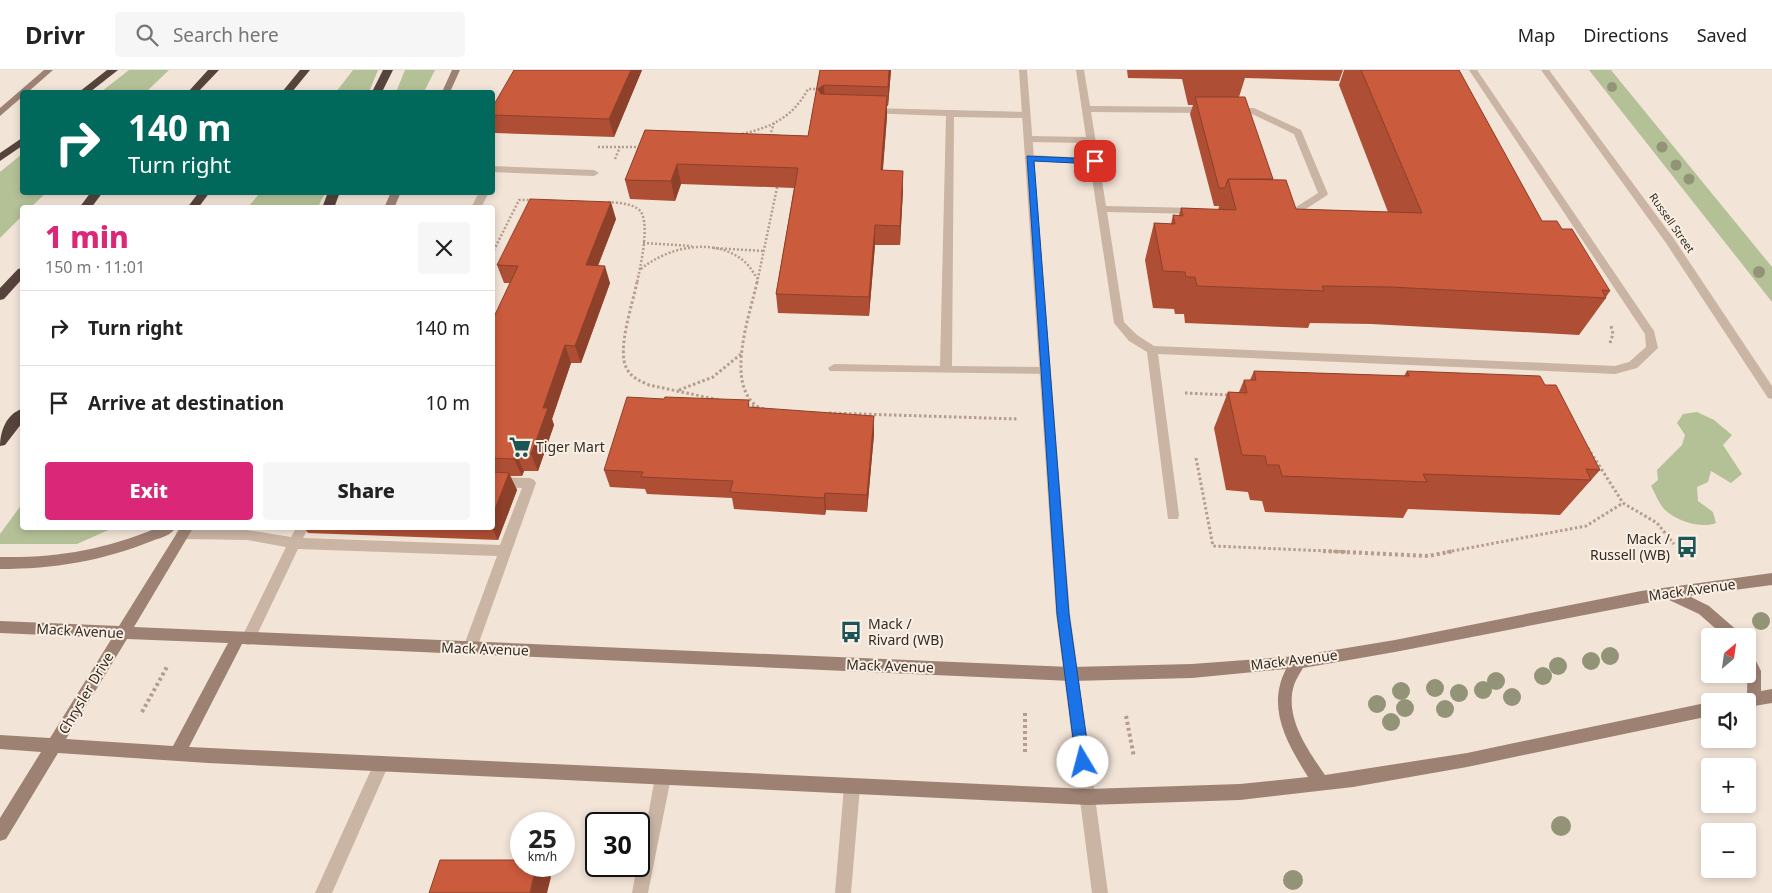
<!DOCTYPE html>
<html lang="en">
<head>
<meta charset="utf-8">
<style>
  body { margin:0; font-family:"Noto Sans",sans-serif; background:#f6f6f6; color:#222; height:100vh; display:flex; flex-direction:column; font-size:19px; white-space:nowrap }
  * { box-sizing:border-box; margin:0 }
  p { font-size:16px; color:#767676 }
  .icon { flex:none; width:28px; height:28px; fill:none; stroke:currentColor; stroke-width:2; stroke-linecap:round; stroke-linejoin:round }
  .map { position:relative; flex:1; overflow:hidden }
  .drawer { position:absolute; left:20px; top:135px; width:475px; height:325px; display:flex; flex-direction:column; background:#fff; border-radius:5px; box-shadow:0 2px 8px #0003 }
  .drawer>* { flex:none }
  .guide { position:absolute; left:20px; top:20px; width:475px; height:105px; border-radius:5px; box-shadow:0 2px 8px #0003; background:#00695c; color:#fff; overflow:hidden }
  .needle { width:32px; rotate:29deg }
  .controls { position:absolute; left:1701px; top:558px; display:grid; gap:10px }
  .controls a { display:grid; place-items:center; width:55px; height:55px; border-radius:5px; background:#fff; box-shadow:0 2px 8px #0003; font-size:25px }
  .speed { position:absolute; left:510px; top:742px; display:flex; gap:10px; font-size:25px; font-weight:700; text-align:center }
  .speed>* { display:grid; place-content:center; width:65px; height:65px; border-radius:50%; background:#fff; box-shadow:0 2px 8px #0003; line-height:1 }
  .speed small { font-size:12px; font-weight:400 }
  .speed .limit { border:2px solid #111; border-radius:8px; background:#fff; color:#111 }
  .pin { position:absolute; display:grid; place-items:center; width:42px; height:42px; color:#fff; margin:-21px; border-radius:10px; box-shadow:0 2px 8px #0006 }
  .me { position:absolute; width:55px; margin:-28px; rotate:352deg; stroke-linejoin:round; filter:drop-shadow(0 0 4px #0008) }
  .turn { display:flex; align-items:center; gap:18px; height:105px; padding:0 25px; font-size:22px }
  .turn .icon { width:65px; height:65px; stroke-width:2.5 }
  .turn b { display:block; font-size:35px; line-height:42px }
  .round { display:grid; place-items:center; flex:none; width:52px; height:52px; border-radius:5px; background:#f6f6f6 }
  .summary { display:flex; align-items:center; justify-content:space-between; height:85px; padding:0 25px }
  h1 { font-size:30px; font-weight:800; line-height:38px; color:#db2777 }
  .cta { display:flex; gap:10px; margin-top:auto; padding:10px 25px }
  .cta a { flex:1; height:58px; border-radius:5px; background:#db2777; color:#fff; font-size:20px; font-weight:800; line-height:58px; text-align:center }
  .cta a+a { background:#f6f6f6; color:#222 }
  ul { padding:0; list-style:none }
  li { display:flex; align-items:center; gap:15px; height:75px; padding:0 25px; border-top:1px solid #e0e0e0 }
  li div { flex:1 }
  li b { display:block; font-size:19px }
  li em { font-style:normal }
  header { display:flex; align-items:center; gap:30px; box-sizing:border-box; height:70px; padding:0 25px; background:#fff; border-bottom:1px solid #e0e0e0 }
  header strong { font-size:24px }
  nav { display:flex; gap:28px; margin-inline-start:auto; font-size:18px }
  .search { width:350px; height:45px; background:#f6f6f6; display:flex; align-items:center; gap:12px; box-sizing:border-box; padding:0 18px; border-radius:5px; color:#767676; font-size:19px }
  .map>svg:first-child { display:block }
  .green { fill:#b4c197 }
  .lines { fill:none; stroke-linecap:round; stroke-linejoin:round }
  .path-far2 { stroke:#b59d8d; stroke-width:2.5; stroke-dasharray:2 2; stroke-linecap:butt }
  .path-far1 { stroke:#b59d8d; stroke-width:3; stroke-dasharray:2.5 2.5; stroke-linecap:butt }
  .path { stroke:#b59d8d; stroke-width:4; stroke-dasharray:3 3; stroke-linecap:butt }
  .lane { fill:#cab4a3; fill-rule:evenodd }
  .street { fill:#cab4a3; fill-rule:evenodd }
  .secondary { fill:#9d8274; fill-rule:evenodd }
  .highway { fill:#56433c; fill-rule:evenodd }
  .tree { fill:#939477 }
  .wall { fill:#ae4e34 }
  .shaded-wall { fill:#8d402a }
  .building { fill:#ca5b3c; stroke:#8d402a }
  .route { fill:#1a73e8; stroke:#114b97 }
  .labels { text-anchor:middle; stroke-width:4; stroke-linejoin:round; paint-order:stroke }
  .far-street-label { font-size:11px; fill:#342a25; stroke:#f9efe3 }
  .poi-label { font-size:14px; fill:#342a25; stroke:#f9efe3; text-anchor:start }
  .street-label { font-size:14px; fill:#342a25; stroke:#f9efe3 }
</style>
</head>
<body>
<header>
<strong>Drivr</strong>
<div class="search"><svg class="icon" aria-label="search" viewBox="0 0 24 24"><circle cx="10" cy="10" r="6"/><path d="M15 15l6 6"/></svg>Search here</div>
<nav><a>Map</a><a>Directions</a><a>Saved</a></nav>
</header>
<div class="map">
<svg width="1772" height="823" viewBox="0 0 1772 823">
  <rect width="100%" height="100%" fill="#f2e4d7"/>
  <!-- green -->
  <g class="green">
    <path d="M129 0H169L146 22H101Z"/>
    <path d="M353 0H378L369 22H336Z"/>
    <path d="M405 0H435L424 22H396Z"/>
    <path d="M1589 0H1611L1772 197V232Z"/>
    <path d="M22 84V122L46 123 31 137 22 138V146L0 168V102Z"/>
    <path d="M260 123V122L325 123 318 137H248Z"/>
    <path d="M1697 342 1714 350 1732 365 1723 375 1742 404 1731 413 1711 401 1708 412 1697 417 1698 431 1713 442 1716 453C1701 459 1677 451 1665 440 1659 434 1655 423 1651 416L1658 410 1657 400 1682 375 1685 365 1677 353 1683 344Z"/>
    <path d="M22 434V458H113L77 474H0V464Z"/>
  </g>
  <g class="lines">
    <!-- path-far2 -->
    <g class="path-far2">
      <path d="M742 64C772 57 793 47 808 19H820"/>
      <path d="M770 66 774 53"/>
      <path d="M598 77H642"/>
      <path d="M615 89 620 77"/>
      <path d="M608 132C618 133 630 133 638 139 652 148 640 198 637 213"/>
      <path d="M643 173 692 176"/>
      <path d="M713 178 764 181"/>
      <path d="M492 184 519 130H532"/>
      <path d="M641 199C669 176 717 166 746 193 751 198 754 204 758 209"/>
      <path d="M757 213 778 113"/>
    </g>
    <!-- path-far1 -->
    <g class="path-far1">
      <path d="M637 212C633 233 616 281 627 299 632 308 640 311 649 315L719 330"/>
      <path d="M757 212C750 245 724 314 758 337"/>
      <path d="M1610 273 1613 264 1611 256"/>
      <path d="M679 320 713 307 741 284"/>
      <path d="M1185 323 1229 325"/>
      <path d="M747 335 765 339"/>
      <path d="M829 343 1018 349"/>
      <path d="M1588 378 1623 433 1657 453 1674 474"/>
      <path d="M1196 388 1213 476 1350 482"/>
      <path d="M1447 482 1586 456 1623 433"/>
    </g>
    <!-- path -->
    <g class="path">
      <path d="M1323 481 1428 486 1454 481"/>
      <path d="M142 642 168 595"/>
      <path d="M1025 643V685"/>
      <path d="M1126 646 1134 687"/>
    </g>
    <!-- lane -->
    <g class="lane">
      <path d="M1076 0H1084L1090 36 1207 37 1211 40 1207 43 1091 42 1106 136 1196 138 1201 141 1196 144 1107 142 1124 252 1137 265 1154 276 1615 296 1629 292 1646 277 1645 264 1469 0H1477L1654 261 1658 278 1637 298 1615 304 1158 284 1179 445 1178 449H1168L1147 282 1129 271 1114 253 1090 94 1029 91 1024 88 1029 85 1089 88 1087 73 1028 72 1024 69 1028 66 1086 67Z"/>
      <path d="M870 38 1026 42 1030 45 1026 48 954 47 952 296 1045 297 1049 298 1051 301 1049 304 830 301 828 298 834 294 940 296 946 46 867 43V39Z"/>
      <path d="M1232 38H1254L1301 60 1328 124 1326 126 1298 144H1283V140L1293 139 1318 123 1294 64 1250 43 1232 42Z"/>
      <path d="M492 96 594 100 599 103 594 106 492 102Z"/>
      <path d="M479 122H489L481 138H471Z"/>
      <path d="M492 407 530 408 534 410 536 413 477 578 475 582 470 584 465 582 463 578 497 486 298 479 253 573 248 575 243 573 241 569 286 477 247 470 183 469 178 468 176 464 178 460 183 459 247 460 291 467 296 458H308L303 468 500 475 522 418 492 417Z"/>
      <path d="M381 687 386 689 389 694 332 823H315L376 689Z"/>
      <path d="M663 699 669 702 671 707 648 823H632L637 796H639L655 707 657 702Z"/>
      <path d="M852 709 858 712 860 717 851 823H835L844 717 846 712Z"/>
    </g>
    <!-- street -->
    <g class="street">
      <path d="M1019 0H1027L1070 544 1108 823H1092L1056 544Z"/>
      <path d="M1541 0H1549L1674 169 1772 316V329L1768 328 1666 173Z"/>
    </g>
    <!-- secondary -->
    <g class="secondary">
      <path d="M44 0H53L28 22H22V27L0 46V38Z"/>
      <path d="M452 0H460L450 22H442Z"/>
      <path d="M391 122H401L394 138H384Z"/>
      <path d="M157 458H175C172 465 160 468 152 471 102 491 54 499 0 499V487C58 488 103 480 157 458Z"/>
      <path d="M180 458H193L134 557 1071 597 1192 594 1298 586 1395 570 1641 521 1772 503V515L1689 526 1709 536 1739 562 1741 566H1724L1699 544 1667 529 1395 582 1303 598C1300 603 1296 609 1294 615 1284 647 1308 680 1325 705L1467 683 1710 632V646L1467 697 1353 717 1240 730 1088 735 208 693 58 683 6 769 0 771V748L41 682 0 679V665L50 668 112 568 0 563V551L119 556ZM127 569 228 573 173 676 66 669ZM242 574 1071 611 1192 608 1286 599C1266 638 1287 673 1308 707L1240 714 1088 719 189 677Z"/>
      <path d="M1748 584 1753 585 1761 601V621L1772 619V633L1748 637V631H1739L1741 626 1747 624Z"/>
    </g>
    <!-- highway -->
    <g class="highway">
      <path d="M107 0H118L90 22H79Z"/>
      <path d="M208 0H219L198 22H188Z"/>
      <path d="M300 0H310L292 22H282Z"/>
      <path d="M383 0H393L382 22H372Z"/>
      <path d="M22 68V76L0 91V83Z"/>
      <path d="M91 122H103L91 138H79Z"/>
      <path d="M199 122H210L198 138H187Z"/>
      <path d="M328 122H340L334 138H322Z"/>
      <path d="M22 198V209L4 229 0 230V218L18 199Z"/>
      <path d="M22 339V353L5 375 0 376C0 362 6 344 22 339Z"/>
    </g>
  </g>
  <!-- trees -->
  <g class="tree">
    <circle cx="1612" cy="17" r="5"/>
    <circle cx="1662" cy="77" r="5.5"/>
    <circle cx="1676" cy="95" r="5.5"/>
    <circle cx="1689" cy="109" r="5.5"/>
    <circle cx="1759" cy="202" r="6"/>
    <circle cx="1761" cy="551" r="9"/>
    <circle cx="1610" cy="586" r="9"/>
    <circle cx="1591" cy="591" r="9"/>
    <circle cx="1558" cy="596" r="9"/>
    <circle cx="1543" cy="606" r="9"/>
    <circle cx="1496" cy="611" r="9"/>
    <circle cx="1435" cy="618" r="9"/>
    <circle cx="1483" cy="620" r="9"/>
    <circle cx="1401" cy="621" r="9"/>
    <circle cx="1459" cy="623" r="9"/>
    <circle cx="1512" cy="627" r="9"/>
    <circle cx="1377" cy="634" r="9"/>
    <circle cx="1405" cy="638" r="9"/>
    <circle cx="1445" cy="639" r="9"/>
    <circle cx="1391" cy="652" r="9"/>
    <circle cx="1561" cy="756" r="10"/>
    <circle cx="1293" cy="810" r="10"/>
  </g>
  <!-- wall -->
  <g class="wall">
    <path d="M642 0 614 67 495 63 492 56V38Z"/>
    <path d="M820 0H891L888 36H887V46L883 100 903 120 900 175H875L869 246 778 243 776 224 794 118 681 114 675 131 630 129 625 110 645 60 808 66Z"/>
    <path d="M1127 0H1343L1339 11 1245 8 1239 27 1273 109 1296 139 1388 142 1339 15 1344 0H1459L1542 151 1562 159 1610 221 1606 227V228L1579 265 1371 254 1310 253 1308 258 1185 253 1184 244H1175L1174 239 1153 238 1145 190 1154 153 1171 154 1173 145H1179L1181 138 1218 140 1219 136H1214L1190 44 1193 35H1188L1182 9 1128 8Z"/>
    <path d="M616 149 598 196 610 213 581 293H571L552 349 554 355 538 401H524L522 406H510L517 420 498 470 308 463 304 458H492V251L510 213H504L497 195Z"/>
    <path d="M1254 301 1404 306 1407 301 1545 315 1600 400 1560 445 1408 439 1403 448 1265 442 1262 431 1250 430 1248 422 1226 420 1214 358 1228 322H1239L1244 310H1250Z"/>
    <path d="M750 338 874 364 867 442 826 440 825 445 734 439 732 428 647 424 645 419 610 417 604 400Z"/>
  </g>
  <!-- shaded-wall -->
  <g class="shaded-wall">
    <path d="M631 0H642L614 67 609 49Z"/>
    <path d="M889 0H891L888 36V17Z"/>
    <path d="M824 15 825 34 818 19Z"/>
    <path d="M887 26V46L881 119V100Z"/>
    <path d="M677 94 681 114 675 131 671 111Z"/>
    <path d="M903 101V120L900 175V156Z"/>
    <path d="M611 132 616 149 591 213 586 195Z"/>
    <path d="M875 155V175L869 246V227Z"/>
    <path d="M605 196 610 213 581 293 575 276Z"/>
    <path d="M565 275 571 293 552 349 554 355 538 401 531 384 543 338Z"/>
    <path d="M874 346V364L867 442V425Z"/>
    <path d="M516 384 524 401 522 406 514 389Z"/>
    <path d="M509 403 517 420 498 470 492 458V447Z"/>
    <path d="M825 423 826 440 825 445 824 428Z"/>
    <path d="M536 796H542L551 807 547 823H530Z"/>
  </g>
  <!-- building -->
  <g class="building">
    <path d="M514 0H631L609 49 492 45V38Z"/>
    <path d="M820 0H889L888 17 824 15 818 19 821 24 887 26 881 100 903 101 900 156 875 155 869 227 776 224 798 98 677 94 671 111 625 110 645 60 808 66Z"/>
    <path d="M1361 0H1459L1542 151H1557L1562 159H1572L1610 221 1602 220 1606 228 1390 217 1322 216 1324 221 1197 216 1195 207H1186L1185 202 1163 201 1154 153 1175 154 1173 145 1183 146 1181 138 1236 140 1228 109 1286 110 1296 139 1422 143Z"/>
    <path d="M1195 27H1245L1273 109H1228L1225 118H1219Z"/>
    <path d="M530 129 611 132 586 195 605 196 575 276 565 275 543 338H548L531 384H516L514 389 492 388V279L495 272H492V251L518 196 497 195Z"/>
    <path d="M1254 301 1409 306 1407 301 1540 306 1545 315H1556L1600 400 1586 399 1591 410 1423 404 1427 412 1282 406 1279 395H1267L1265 386 1242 385 1228 322 1247 323 1244 310H1256Z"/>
    <path d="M627 327 664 329 665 327 749 330 748 337 874 346 867 425 825 423 824 428 730 422 733 411 641 407 643 402 604 400Z"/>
    <path d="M492 402 509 403 492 447Z"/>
    <path d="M440 790H521V796H536L530 823H429Z"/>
  </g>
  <!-- route -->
  <path class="route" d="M1027 86 1095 89 1099 91 1095 94 1034 91 1069 544 1090 692 1088 696 1083 698 1078 696 1076 692 1057 544Z"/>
  <!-- icons -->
  <defs>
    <g id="supermarket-bare" transform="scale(1.725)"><path d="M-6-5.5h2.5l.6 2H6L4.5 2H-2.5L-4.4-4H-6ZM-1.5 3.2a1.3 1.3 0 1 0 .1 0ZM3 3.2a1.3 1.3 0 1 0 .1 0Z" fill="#1a5457" stroke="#f9efe3" stroke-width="2.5" paint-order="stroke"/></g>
    <g id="bus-bare" transform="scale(1.725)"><path d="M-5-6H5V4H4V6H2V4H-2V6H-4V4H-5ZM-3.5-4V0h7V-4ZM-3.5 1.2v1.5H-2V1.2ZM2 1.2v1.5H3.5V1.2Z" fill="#1a5457" stroke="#f9efe3" stroke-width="2.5" paint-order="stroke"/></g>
  </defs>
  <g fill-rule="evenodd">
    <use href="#supermarket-bare" x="520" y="377"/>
    <use href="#bus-bare" x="1687" y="477"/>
    <use href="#bus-bare" x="851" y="562"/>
  </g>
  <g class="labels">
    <!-- far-street labels -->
    <g class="far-street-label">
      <text transform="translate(1672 153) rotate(55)" y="4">Russell Street</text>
    </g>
    <!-- poi labels -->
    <g class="poi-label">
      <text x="536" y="382">Tiger Mart</text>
      <text x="1670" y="474" text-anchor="end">Mack /<tspan x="1670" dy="16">Russell (WB)</tspan></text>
      <text x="868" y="559">Mack /<tspan x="868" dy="16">Rivard (WB)</tspan></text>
    </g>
    <!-- street labels -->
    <g class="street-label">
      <text transform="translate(1692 520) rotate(-8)" y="5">Mack Avenue</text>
      <text transform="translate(80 561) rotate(3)" y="5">Mack Avenue</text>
      <text transform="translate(485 579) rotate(2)" y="5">Mack Avenue</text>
      <text transform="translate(1294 590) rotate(-7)" y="5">Mack Avenue</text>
      <text transform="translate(890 596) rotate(2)" y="5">Mack Avenue</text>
      <text transform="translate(86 623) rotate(-59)" y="5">Chrysler Drive</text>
    </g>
  </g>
</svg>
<div class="controls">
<a><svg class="needle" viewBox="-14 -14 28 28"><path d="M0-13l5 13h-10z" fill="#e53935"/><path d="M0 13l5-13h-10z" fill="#767676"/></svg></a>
<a><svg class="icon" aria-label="sound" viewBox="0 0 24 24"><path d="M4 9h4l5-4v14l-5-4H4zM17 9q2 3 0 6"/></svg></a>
<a>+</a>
<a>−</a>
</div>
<div class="speed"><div>25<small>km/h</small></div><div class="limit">30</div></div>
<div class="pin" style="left:1095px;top:91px;background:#d93025"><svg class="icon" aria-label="arrive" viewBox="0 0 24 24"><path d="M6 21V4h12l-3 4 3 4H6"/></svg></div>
<svg class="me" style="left:1083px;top:692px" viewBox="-20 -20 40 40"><circle r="19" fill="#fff"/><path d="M0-13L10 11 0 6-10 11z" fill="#1a73e8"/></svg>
<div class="guide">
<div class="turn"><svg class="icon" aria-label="right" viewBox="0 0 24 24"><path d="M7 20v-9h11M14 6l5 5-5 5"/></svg><div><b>140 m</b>Turn right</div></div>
</div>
<section class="drawer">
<div class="summary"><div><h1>1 min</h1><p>150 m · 11:01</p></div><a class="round"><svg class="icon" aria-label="close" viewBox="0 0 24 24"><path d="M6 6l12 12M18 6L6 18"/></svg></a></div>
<ul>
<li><svg class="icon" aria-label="right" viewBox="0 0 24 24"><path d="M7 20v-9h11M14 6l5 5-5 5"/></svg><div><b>Turn right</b></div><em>140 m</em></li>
<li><svg class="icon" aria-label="arrive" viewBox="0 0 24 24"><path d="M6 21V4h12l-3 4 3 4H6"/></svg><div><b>Arrive at destination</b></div><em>10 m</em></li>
</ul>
<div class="cta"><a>Exit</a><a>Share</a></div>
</section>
</div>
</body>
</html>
